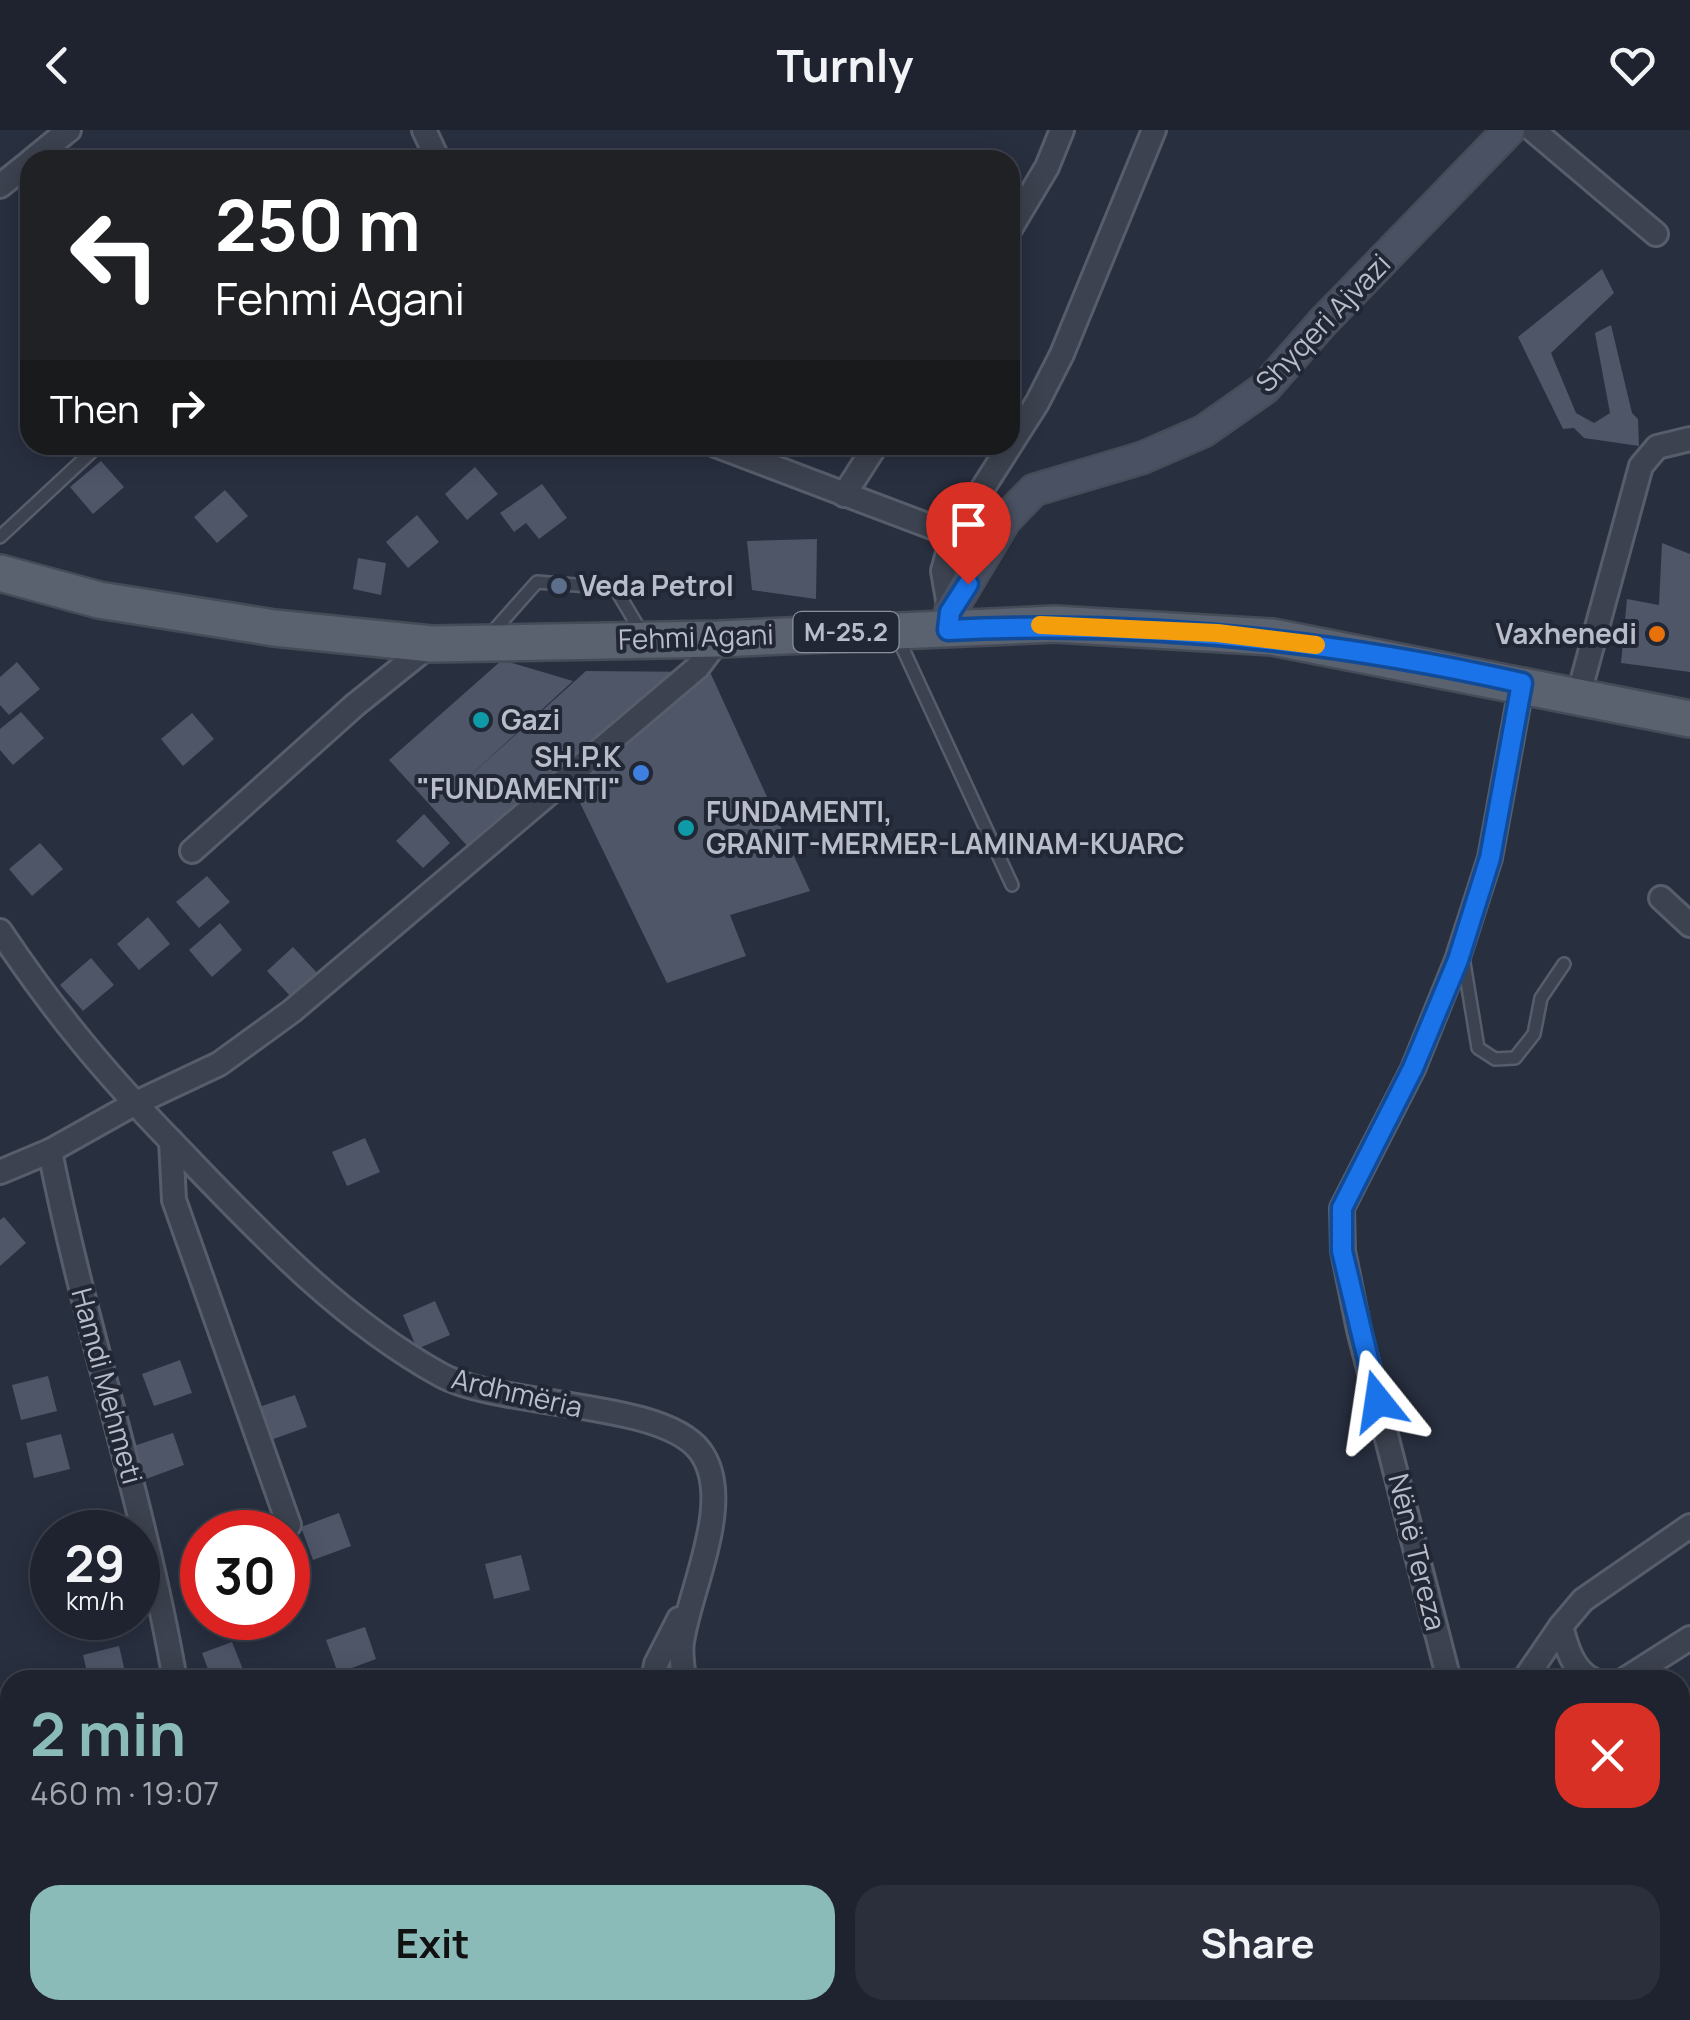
<!DOCTYPE html>
<html lang="en">
<head>
<meta charset="utf-8">
<style>
  body { margin:0; font-family:Manrope,sans-serif; background:#2b2f3b; color:#f1f3f6; height:100vh; display:flex; flex-direction:column; font-size:38px; white-space:nowrap }
  * { box-sizing:border-box; margin:0 }
  p { font-size:32px; color:#a1a4aa }
  .icon { flex:none; width:55px; height:55px; fill:none; stroke:currentColor; stroke-width:2; stroke-linecap:round; stroke-linejoin:round }
  .map { position:relative; flex:1; overflow:hidden }
  .panel { position:absolute; left:0px; top:1540px; width:1690px; height:350px; display:flex; flex-direction:column; background:#1e232f; border-radius:30px 30px 0 0; box-shadow:0 5px 25px #0003,0 0 0 2px #3c404b }
  .panel>* { flex:none }
  .banner { position:absolute; left:20px; top:20px; width:1000px; height:305px; border-radius:30px; box-shadow:0 5px 25px #0003,0 0 0 2px #3c404b; background:#202124; color:#fff; overflow:hidden }
  .speed { position:absolute; left:30px; top:1380px; display:flex; gap:20px; font-size:50px; font-weight:700; text-align:center }
  .speed>* { display:grid; place-content:center; width:130px; height:130px; border-radius:50%; background:#1e232f; box-shadow:0 5px 25px #0003,0 0 0 2px #3c404b; line-height:1 }
  .speed small { font-size:25px; font-weight:400 }
  .speed .limit { border:15px solid #d22; background:#fff; color:#111 }
  .pin { position:absolute; display:grid; place-items:center; width:85px; height:85px; color:#fff; margin:-102px -42px; border-radius:50% 50% 50% 0; rotate:-45deg; box-shadow:0 0 10px #0007 }
  .pin .icon { rotate:45deg }
  .me { position:absolute; width:110px; margin:-55px; rotate:345deg; stroke-linejoin:round; filter:drop-shadow(0 0 8px #0008) }
  .turn { display:flex; align-items:center; gap:35px; height:210px; padding:0 30px; font-size:45px }
  .turn .icon { width:130px; height:130px; stroke-width:2.5 }
  .turn b { display:block; font-size:70px; line-height:85px }
  .then { display:flex; align-items:center; height:95px; padding:0 30px; background:#0003; gap:20px; font-size:38px }
  .round { display:grid; place-items:center; flex:none; width:105px; height:105px; border-radius:30px; background:#2b2f3b }
  .summary { display:flex; align-items:center; justify-content:space-between; height:170px; padding:0 30px }
  h1 { font-size:60px; font-weight:700; line-height:75px; color:#8bbbb9 }
  .primary-button { display:flex; gap:20px; margin-top:auto; padding:20px 30px }
  .primary-button a { flex:1; height:115px; border-radius:30px; background:#8bbbb9; color:#111; font-size:40px; font-weight:700; line-height:115px; text-align:center }
  .primary-button a+a { background:#2b2f3b; color:#f1f3f6 }
  header { display:flex; justify-content:space-between; align-items:center; height:130px; padding:0 30px; background:#1e232f; font-size:45px; font-weight:700 }
  .map>svg:first-child { display:block }
  .building { fill:#4e5668 }
  .lines { fill:none; stroke-linecap:round; stroke-linejoin:round }
  .lane-casing { stroke:#575d6a; stroke-width:16 }
  .street-casing { stroke:#575d6a; stroke-width:28 }
  .secondary-casing { stroke:#464b58; stroke-width:35 }
  .primary-casing { stroke:#464b58; stroke-width:40 }
  .lane { stroke:#3c424f; stroke-width:11 }
  .street { stroke:#3c424f; stroke-width:22 }
  .secondary { stroke:#4a5162; stroke-width:30 }
  .primary { stroke:#5a616f; stroke-width:35 }
  .route-casing { stroke:#114b97; stroke-width:25 }
  .route { stroke:#1a73e8; stroke-width:18 }
  .slow { stroke:#f59e0b; stroke-width:18 }
  .service-dot { fill:#5c6f8a; stroke:#212735; stroke-width:4 }
  .food-dot { fill:#e8710a; stroke:#212735; stroke-width:4 }
  .culture-dot { fill:#0f9aa8; stroke:#212735; stroke-width:4 }
  .shop-dot { fill:#3f7fe0; stroke:#212735; stroke-width:4 }
  .labels { text-anchor:middle; stroke-width:8; stroke-linejoin:round; paint-order:stroke }
  .shield { fill:#212735; stroke:#8b909d; stroke-width:2.5 }
  .shield-label { font-size:25px; font-weight:bold; fill:#b9bdca }
  .street-label { font-size:28px; fill:#b9bdca; stroke:#212735 }
  .poi-label { font-size:28px; font-weight:bold; fill:#b9bdca; stroke:#212735; text-anchor:start }
</style>
</head>
<body>
<header><svg class="icon" aria-label="back" viewBox="0 0 24 24"><path d="M15 5l-7 7 7 7"/></svg>Turnly<svg class="icon" aria-label="heart" viewBox="0 0 24 24"><path d="M12 20l-8-8c-3-5 5-10 8-4 3-6 11-1 8 4z"/></svg></header>
<div class="map">
<svg width="1690" height="1890" viewBox="0 0 1690 1890">
  <rect width="100%" height="100%" fill="#282f3f"/>
  <!-- building -->
  <g class="building">
    <path d="M1602 139 1614 163 1551 223 1576 283 1594 293 1610 283 1595 203 1611 195 1632 283 1638 289 1639 316 1584 308 1574 298 1563 299 1518 207Z"/>
    <path d="M101 331 124 357 93 384 70 357Z"/>
    <path d="M475 337 498 364 467 390 445 364Z"/>
    <path d="M542 354 567 388 539 409 526 393 514 402 500 383Z"/>
    <path d="M225 360 248 386 217 413 194 387Z"/>
    <path d="M417 385 439 412 408 438 386 412Z"/>
    <path d="M817 409 816 469 752 460 747 411Z"/>
    <path d="M1662 413 1690 424V542L1621 533 1627 469 1659 475Z"/>
    <path d="M358 428 386 433 381 465 353 459Z"/>
    <path d="M502 530 573 551 461 654 586 541 710 542 810 761 730 785 746 826 667 853 568 648 471 720 389 630Z"/>
    <path d="M17 532 40 559 9 585 0 575V547Z"/>
    <path d="M21 582 44 608 13 635 0 620V599Z"/>
    <path d="M192 583 214 609 183 636 161 609Z"/>
    <path d="M424 684 450 713 423 738 396 711Z"/>
    <path d="M40 713 63 739 32 766 9 739Z"/>
    <path d="M207 746 230 772 199 798 176 772Z"/>
    <path d="M148 787 170 814 139 840 117 814Z"/>
    <path d="M220 793 242 820 212 847 189 820Z"/>
    <path d="M293 817 318 844 292 868 267 841Z"/>
    <path d="M91 828 114 855 83 881 60 855Z"/>
    <path d="M365 1008 380 1042 347 1056 332 1022Z"/>
    <path d="M4 1087 26 1113 0 1136V1090Z"/>
    <path d="M435 1171 450 1205 417 1219 403 1185Z"/>
    <path d="M180 1230 192 1263 154 1276 142 1244Z"/>
    <path d="M48 1246 57 1281 21 1290 12 1255Z"/>
    <path d="M295 1265 307 1297 268 1311 256 1278Z"/>
    <path d="M173 1303 184 1335 146 1349 134 1316Z"/>
    <path d="M61 1304 70 1339 34 1348 26 1313Z"/>
    <path d="M339 1383 351 1416 313 1430 301 1397Z"/>
    <path d="M521 1425 530 1460 494 1469 485 1434Z"/>
    <path d="M365 1497 376 1529 338 1543 326 1510Z"/>
    <path d="M232 1512 244 1542 212 1550 202 1523Z"/>
    <path d="M119 1516 127 1550H89L83 1525Z"/>
  </g>
  <g class="lines">
    <!-- lane casing -->
    <g class="lane-casing">
      <g id="lane">
        <path d="M0 407 99 315"/>
        <path d="M489 506 537 452 615 458 643 505"/>
        <path d="M897 506 1012 755"/>
        <path d="M1463 827 1478 918 1495 929 1515 928 1534 904 1541 868 1564 834"/>
      </g>
    </g>
    <!-- street casing -->
    <g class="street-casing">
      <g id="street">
        <path d="M424 0 438 30"/>
        <path d="M1533 0 1656 104"/>
        <path d="M32 30 69 0"/>
        <path d="M0 56 30 32"/>
        <path d="M1010 99 1047 37 1062 0"/>
        <path d="M715 315 953 405"/>
        <path d="M844 365 876 315"/>
        <path d="M950 482 943 441 953 405 1037 273 1062 224 1154 0"/>
        <path d="M1578 567 1641 336 1657 317 1690 309"/>
        <path d="M192 721 355 575 431 514"/>
        <path d="M1661 768 1690 795"/>
        <path d="M0 801C55 883 104 942 172 1012 254 1097 336 1187 441 1245 501 1278 662 1270 700 1321 736 1369 689 1460 682 1512 680 1524 683 1538 684 1550"/>
        <path d="M171 1011 174 1070 289 1395"/>
        <path d="M50 1021C85 1199 144 1371 175 1550"/>
        <path d="M0 1042 50 1021 132 975 219 934 292 881 698 537 719 509"/>
        <path d="M653 1550 656 1534 679 1489"/>
        <path d="M1449 1550 1359 1200 1343 1121 1342 1078 1413 939 1457 830 1490 728 1522 553"/>
        <path d="M1524 1550 1561 1496"/>
        <path d="M1593 1550C1573 1541 1566 1516 1561 1496L1583 1470 1690 1396"/>
        <path d="M1624 1550 1690 1508"/>
        <path d="M1680 1588 1690 1585"/>
        <path d="M1680 1831 1690 1832"/>
        <path d="M734 1880 735 1890"/>
        <path d="M1591 1880 1592 1890"/>
        <path d="M561 1890 567 1880"/>
        <path d="M835 1890 853 1880"/>
        <path d="M1207 1890 1209 1880"/>
        <path d="M1374 1890 1375 1880"/>
      </g>
    </g>
    <!-- secondary casing -->
    <g class="secondary-casing">
      <path id="secondary" d="M948 500 950 482 1005 390 1034 360 1142 328 1204 301 1265 258 1322 193 1509 0"/>
    </g>
    <!-- primary casing -->
    <g class="primary-casing">
      <path id="primary" d="M0 443 99 470 274 498 431 514 719 509 1055 494 1272 507 1690 589"/>
    </g>
    <!-- lane -->
    <use href="#lane" class="lane"/>
    <!-- street -->
    <use href="#street" class="street"/>
    <!-- secondary -->
    <use href="#secondary" class="secondary"/>
    <!-- primary -->
    <use href="#primary" class="primary"/>
  </g>
  <g class="lines">
    <!-- route casing -->
    <g class="route-casing">
      <path id="route" d="M968 454 950 482 948 500C1142 490 1332 510 1522 553L1490 728 1458 830 1413 938 1342 1078V1121L1378 1271"/>
    </g>
    <!-- route -->
    <use href="#route" class="route"/>
    <!-- slow -->
    <path class="slow" d="M1040 495 1217 503 1316 515"/>
  </g>
  <!-- markers -->
  <circle class="service-dot" cx="559" cy="456" r="10"/>
  <circle class="food-dot" cx="1657" cy="504" r="10"/>
  <g class="culture-dot">
    <circle cx="481" cy="590" r="10"/>
    <circle cx="686" cy="698" r="10"/>
  </g>
  <circle class="shop-dot" cx="641" cy="643" r="10"/>
  <g class="labels">
    <!-- shield labels -->
    <rect class="shield" x="793.5" y="482" width="105" height="40" rx="8"/>
    <g class="shield-label">
      <text x="846" y="511">M-25.2</text>
    </g>
    <!-- street labels -->
    <g class="street-label">
      <text transform="translate(1323 193) rotate(-46)" y="10">Shyqeri Ajvazi</text>
      <text transform="translate(696 507) rotate(-2)" y="10">Fehmi Agani</text>
      <text transform="translate(107 1256) rotate(75)" y="10">Hamdi Mehmeti</text>
      <text transform="translate(517 1263) rotate(13)" y="10">Ardhmëria</text>
      <text transform="translate(1417 1422) rotate(76)" y="10">Nënë Tereza</text>
    </g>
    <!-- poi labels -->
    <g class="poi-label">
      <text x="579" y="466">Veda Petrol</text>
      <text x="1637" y="514" text-anchor="end">Vaxhenedi</text>
      <text x="501" y="600">Gazi</text>
      <text x="621" y="637" text-anchor="end">SH.P.K<tspan x="621" dy="32">"FUNDAMENTI"</tspan></text>
      <text x="706" y="692">FUNDAMENTI,<tspan x="706" dy="32">GRANIT-MERMER-LAMINAM-KUARC</tspan></text>
    </g>
  </g>
</svg>
<div class="speed"><div>29<small>km/h</small></div><div class="limit">30</div></div>
<div class="pin" style="left:968px;top:454px;background:#d93025"><svg class="icon" aria-label="arrive" viewBox="0 0 24 24"><path d="M6 21V4h12l-3 4 3 4H6"/></svg></div>
<svg class="me" style="left:1378px;top:1271px" viewBox="-20 -20 40 40"><path d="M0-17L14 15 0 8-14 15z" fill="#1a73e8" stroke="#fff" stroke-width="4"/></svg>
<div class="banner">
<div class="turn"><svg class="icon" aria-label="left" viewBox="0 0 24 24"><path d="M17 20v-9H6M10 6l-5 5 5 5"/></svg><div><b>250 m</b>Fehmi Agani</div></div>
<div class="then">Then<svg class="icon" aria-label="right" viewBox="0 0 24 24"><path d="M7 20v-9h11M14 6l5 5-5 5"/></svg></div>
</div>
<section class="panel">
<div class="summary"><div><h1>2 min</h1><p>460 m · 19:07</p></div><a class="round" style="background:#d93025;color:#fff"><svg class="icon" aria-label="close" viewBox="0 0 24 24"><path d="M6 6l12 12M18 6L6 18"/></svg></a></div>
<div class="primary-button"><a>Exit</a><a>Share</a></div>
</section>
</div>
</body>
</html>
